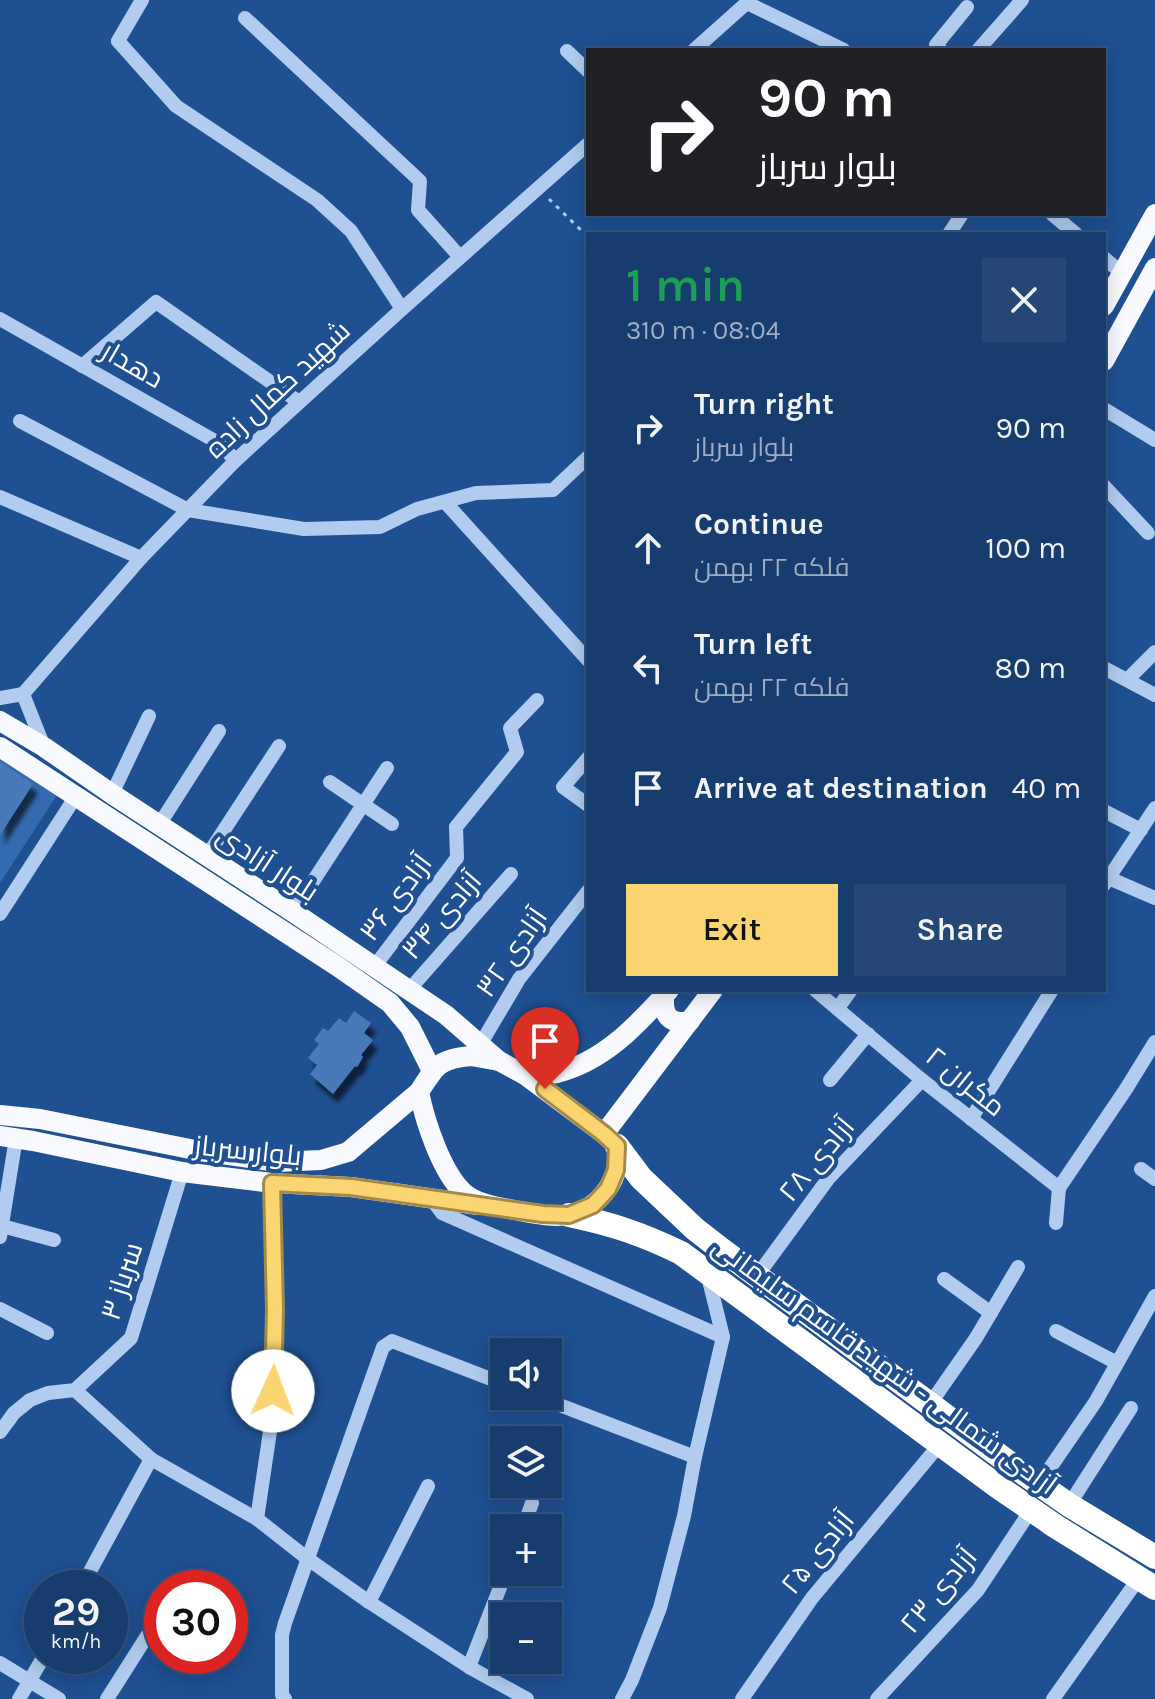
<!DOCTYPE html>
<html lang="en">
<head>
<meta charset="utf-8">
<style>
  body { margin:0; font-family:Karla,Cairo,sans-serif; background:#244776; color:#f1f3f6; height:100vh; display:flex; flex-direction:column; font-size:30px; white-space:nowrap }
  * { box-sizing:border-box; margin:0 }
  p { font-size:26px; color:#9eadc2 }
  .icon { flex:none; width:44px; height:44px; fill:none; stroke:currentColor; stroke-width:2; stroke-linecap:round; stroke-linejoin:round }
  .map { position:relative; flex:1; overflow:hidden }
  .sheet { position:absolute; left:586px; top:232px; width:520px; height:760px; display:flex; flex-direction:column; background:#173c6e; border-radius:0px; box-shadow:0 4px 20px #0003,0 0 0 2px #365681 }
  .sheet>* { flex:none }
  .hud { position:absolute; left:586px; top:48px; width:520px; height:168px; border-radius:0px; box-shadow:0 4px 20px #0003,0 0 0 2px #365681; background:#202124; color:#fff; overflow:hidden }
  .tools { position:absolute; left:490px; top:1338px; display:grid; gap:16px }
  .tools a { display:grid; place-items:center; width:72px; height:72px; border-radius:0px; background:#173c6e; box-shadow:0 4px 20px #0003,0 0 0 2px #365681; font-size:40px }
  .speed { position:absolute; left:24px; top:1570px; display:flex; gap:16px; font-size:40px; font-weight:700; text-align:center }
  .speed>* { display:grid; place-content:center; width:104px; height:104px; border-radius:50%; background:#173c6e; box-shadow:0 4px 20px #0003,0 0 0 2px #365681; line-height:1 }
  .speed small { font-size:20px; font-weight:400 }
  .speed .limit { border:12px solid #d22; background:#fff; color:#111 }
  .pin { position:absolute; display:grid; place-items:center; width:68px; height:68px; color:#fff; margin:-82px -34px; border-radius:50% 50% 50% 0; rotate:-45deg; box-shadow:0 0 8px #0007 }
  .pin .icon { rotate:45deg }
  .me { position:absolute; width:88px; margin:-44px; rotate:2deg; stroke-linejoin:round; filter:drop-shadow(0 0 6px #0008) }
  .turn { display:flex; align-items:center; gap:28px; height:168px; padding:0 40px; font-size:36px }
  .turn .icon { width:104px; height:104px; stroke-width:2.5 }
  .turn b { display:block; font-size:56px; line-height:68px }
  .round { display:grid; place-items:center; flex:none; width:84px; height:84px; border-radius:0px; background:#244776 }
  .head { display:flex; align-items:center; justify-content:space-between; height:136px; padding:0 40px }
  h1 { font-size:48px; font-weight:600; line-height:60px; color:#1e9e55 }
  .primary-button { display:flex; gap:16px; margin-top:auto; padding:16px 40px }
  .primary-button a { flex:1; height:92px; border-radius:0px; background:#fbd571; color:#111; font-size:32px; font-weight:600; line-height:92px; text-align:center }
  .primary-button a+a { background:#244776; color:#f1f3f6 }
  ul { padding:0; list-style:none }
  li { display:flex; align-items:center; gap:24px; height:120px; padding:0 40px }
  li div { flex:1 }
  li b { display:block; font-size:30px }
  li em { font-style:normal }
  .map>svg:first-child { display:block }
  .green { fill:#336ab0 }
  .building { fill:#4879b9; filter:url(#shadow) }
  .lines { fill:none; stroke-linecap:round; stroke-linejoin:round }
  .path { stroke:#b1ccee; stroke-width:3; stroke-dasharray:4 6; stroke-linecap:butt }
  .minor { stroke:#b1ccee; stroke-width:14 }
  .major { stroke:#f8faff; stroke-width:20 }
  .highway { stroke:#fff; stroke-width:24 }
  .route-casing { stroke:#a38a49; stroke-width:20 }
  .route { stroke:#fbd571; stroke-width:14 }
  .labels { text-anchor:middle; stroke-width:8; stroke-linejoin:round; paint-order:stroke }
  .street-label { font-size:28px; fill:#fff; stroke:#1f5092 }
</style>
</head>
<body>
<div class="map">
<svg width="1155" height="1699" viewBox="0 0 1155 1699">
  <defs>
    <filter id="shadow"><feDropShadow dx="5" dy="9" stdDeviation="2" flood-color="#0009"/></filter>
  </defs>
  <rect width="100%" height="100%" fill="#1f5092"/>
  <!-- green -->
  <path class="green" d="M0 755 59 792 0 883Z"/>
  <!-- building -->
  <g class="building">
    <path d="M0 762 33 784 0 835Z"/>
    <path d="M354 1011 371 1023 364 1033 373 1040 361 1055 363 1057 357 1067 355 1066 333 1094 310 1074 317 1065 308 1058 319 1044 314 1040 323 1028 328 1031 339 1018 346 1023Z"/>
  </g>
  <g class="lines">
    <!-- path -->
    <path class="path" d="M549 199 588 237"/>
    <!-- minor -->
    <g class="minor">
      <path d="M142 0 118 41 176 106 317 200 351 231 402 309"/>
      <path d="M747 3 844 50"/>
      <path d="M245 18 420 181 418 210 460 257"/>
      <path d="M694 50 750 0"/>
      <path d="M941 50 936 45 967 7"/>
      <path d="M978 50 1022 0"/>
      <path d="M567 51 588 71"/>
      <path d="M1052 214 1076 234"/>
      <path d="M949 234 962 214"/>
      <path d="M1104 258 1122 273"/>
      <path d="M0 319 215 441 236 460"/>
      <path d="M82 366 156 302 299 402"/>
      <path d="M1104 409 1155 440"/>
      <path d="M20 421 188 510 304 529 380 527 417 509 476 493 553 490 588 457"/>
      <path d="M1104 486 1148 533"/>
      <path d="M0 497 141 558"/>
      <path d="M445 502 588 660"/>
      <path d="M1104 668 1155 695"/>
      <path d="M1128 679 1155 652"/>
      <path d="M23 694 141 558 236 460 402 309 588 144"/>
      <path d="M23 694 44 747"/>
      <path d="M0 698 23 694"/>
      <path d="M588 758 563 787 588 805"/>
      <path d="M330 782 392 824"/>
      <path d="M112 794 149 716"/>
      <path d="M1104 811 1141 830"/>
      <path d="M159 825 219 731"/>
      <path d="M207 856 279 746"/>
      <path d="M1104 876 1155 898"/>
      <path d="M1104 885 1155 808"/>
      <path d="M293 912 387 768"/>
      <path d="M0 914 76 796"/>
      <path d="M374 967 457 858 456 827 517 752 510 728 537 700"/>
      <path d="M409 990 511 874"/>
      <path d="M815 990 922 1080 1059 1188 1056 1223"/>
      <path d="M838 1008 851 990"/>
      <path d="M480 1045 519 979 588 891"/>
      <path d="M830 1080 868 1034"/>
      <path d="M971 1119 1052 990"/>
      <path d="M1141 1169 1155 1179"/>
      <path d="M1059 1188 1126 1089 1155 1042"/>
      <path d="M431 1198 442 1213 723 1337"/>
      <path d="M2 1226 54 1240"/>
      <path d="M0 1237 16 1138"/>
      <path d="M757 1276 828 1179 922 1080"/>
      <path d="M944 1279 991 1313"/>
      <path d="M0 1309 47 1333"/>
      <path d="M1056 1331 1117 1363"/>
      <path d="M75 1390 151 1459 257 1519 308 1559 369 1602 469 1667 527 1699"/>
      <path d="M536 1396 695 1457"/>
      <path d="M930 1404 976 1338 1018 1267"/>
      <path d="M0 1432 14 1413 30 1400 48 1393 75 1390 131 1338 182 1172"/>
      <path d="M1039 1484 1096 1401 1155 1296"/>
      <path d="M1069 1505 1131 1408"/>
      <path d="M257 1519 272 1418 275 1310 272 1183"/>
      <path d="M523 1528 532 1503"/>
      <path d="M81 1588 151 1459"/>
      <path d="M369 1602 428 1486"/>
      <path d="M0 1663 59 1699"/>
      <path d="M469 1667 506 1572"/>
      <path d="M19 1699 44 1656"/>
      <path d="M107 1699 147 1636"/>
      <path d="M285 1699 282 1695V1635L285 1623 383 1347 392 1341 504 1384"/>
      <path d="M622 1699 632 1680 660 1608 684 1516 695 1457 723 1337 707 1272"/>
      <path d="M742 1699 812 1598 940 1444"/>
      <path d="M877 1699 978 1590 1031 1510"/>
      <path d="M1053 1699 1139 1578"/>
    </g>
    <!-- major -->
    <g class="major">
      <path d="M1104 306 1155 214"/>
      <path d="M1104 361 1155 268"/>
      <path d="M0 721 44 747 112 794 293 912 446 1015 499 1061"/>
      <path d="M0 747 337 966 390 1003 410 1027 432 1071"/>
      <path d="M664 995C663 1015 668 1025 690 1021"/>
      <path d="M471 1056 499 1061 525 1075 604 1134 617 1146C617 1154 618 1163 616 1171 610 1192 591 1211 569 1215 552 1218 531 1213 514 1210 498 1207 476 1204 463 1192 441 1171 425 1121 419 1092 436 1065 439 1059 471 1056Z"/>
      <path d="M525 1075C536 1074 548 1075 557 1073 605 1061 638 1024 669 990"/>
      <path d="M0 1115 40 1119 200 1151 277 1162 321 1160 348 1152 419 1092"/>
      <path d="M604 1134 713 990"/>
      <path d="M0 1136 33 1141 182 1172 272 1183 351 1187 478 1205"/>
    </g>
    <!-- highway -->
    <g class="highway">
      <path d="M617 1146 641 1178 695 1229 722 1250 1012 1465 1069 1505 1155 1557"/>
      <path d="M569 1215C612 1224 642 1234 681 1253L997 1486 1055 1526 1155 1588"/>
    </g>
  </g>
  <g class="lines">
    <!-- route casing -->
    <g class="route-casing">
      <path id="route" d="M273 1391 275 1310 272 1183 351 1187 543 1214 569 1215 593 1205 608 1189 616 1170 617 1146 604 1134 545 1089"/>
    </g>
    <!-- route -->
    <use href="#route" class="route"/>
  </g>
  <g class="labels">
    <!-- street labels -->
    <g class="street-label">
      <text transform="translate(133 364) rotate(30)" y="10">دهدار</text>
      <text transform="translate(277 389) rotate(-43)" y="10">شهید کمال زاده</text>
      <text transform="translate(268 863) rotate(33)" y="10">بلوار آزادی</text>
      <text transform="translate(395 897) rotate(-53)" y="10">آزادی ۳۶</text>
      <text transform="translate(441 915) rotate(-49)" y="10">آزادی ۳۴</text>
      <text transform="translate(511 952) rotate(-55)" y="10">آزادی ۳۲</text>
      <text transform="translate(966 1081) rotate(39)" y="10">مکران ۲</text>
      <text transform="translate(248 1150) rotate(6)" y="10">بلوار سرباز</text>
      <text transform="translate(816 1159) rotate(-50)" y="10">آزادی ۲۸</text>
      <text transform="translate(121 1281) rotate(-72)" y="10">سرباز ۳</text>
      <text transform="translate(885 1365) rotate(36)" y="10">آزادی شمالی - شهید قاسم سلیمانی</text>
      <text transform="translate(817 1552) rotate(-51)" y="10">آزادی ۲۵</text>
      <text transform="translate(938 1590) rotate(-50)" y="10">آزادی ۲۳</text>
    </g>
  </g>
</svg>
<div class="tools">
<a><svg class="icon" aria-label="sound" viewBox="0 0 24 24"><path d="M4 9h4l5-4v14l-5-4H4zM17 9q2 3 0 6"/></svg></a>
<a><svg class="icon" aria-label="layers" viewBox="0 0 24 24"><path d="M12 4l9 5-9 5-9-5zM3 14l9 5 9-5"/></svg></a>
<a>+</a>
<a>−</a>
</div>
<div class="speed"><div>29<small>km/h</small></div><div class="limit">30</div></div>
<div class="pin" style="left:545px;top:1089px;background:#d93025"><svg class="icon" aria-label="arrive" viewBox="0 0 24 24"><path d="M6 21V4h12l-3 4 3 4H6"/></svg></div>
<svg class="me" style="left:273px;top:1391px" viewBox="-20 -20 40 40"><circle r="19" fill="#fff"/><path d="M0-13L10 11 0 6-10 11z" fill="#fbd571"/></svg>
<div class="hud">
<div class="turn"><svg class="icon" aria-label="right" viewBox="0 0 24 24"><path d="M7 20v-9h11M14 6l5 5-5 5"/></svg><div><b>90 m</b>بلوار سرباز</div></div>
</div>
<section class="sheet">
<div class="head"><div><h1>1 min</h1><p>310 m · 08:04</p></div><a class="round"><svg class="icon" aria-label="close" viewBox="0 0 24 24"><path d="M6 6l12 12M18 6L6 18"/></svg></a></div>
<ul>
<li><svg class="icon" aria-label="right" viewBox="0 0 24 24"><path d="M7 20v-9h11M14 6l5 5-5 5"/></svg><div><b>Turn right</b><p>بلوار سرباز</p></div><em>90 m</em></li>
<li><svg class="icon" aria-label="ahead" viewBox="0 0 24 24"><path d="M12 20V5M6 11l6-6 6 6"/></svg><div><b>Continue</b><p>فلکه ۲۲ بهمن</p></div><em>100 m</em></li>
<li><svg class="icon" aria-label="left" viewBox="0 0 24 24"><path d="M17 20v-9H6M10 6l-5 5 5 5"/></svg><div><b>Turn left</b><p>فلکه ۲۲ بهمن</p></div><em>80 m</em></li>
<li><svg class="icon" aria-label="arrive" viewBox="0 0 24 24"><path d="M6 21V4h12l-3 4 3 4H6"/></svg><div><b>Arrive at destination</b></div><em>40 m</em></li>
</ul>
<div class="primary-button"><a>Exit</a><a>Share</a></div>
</section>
</div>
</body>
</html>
